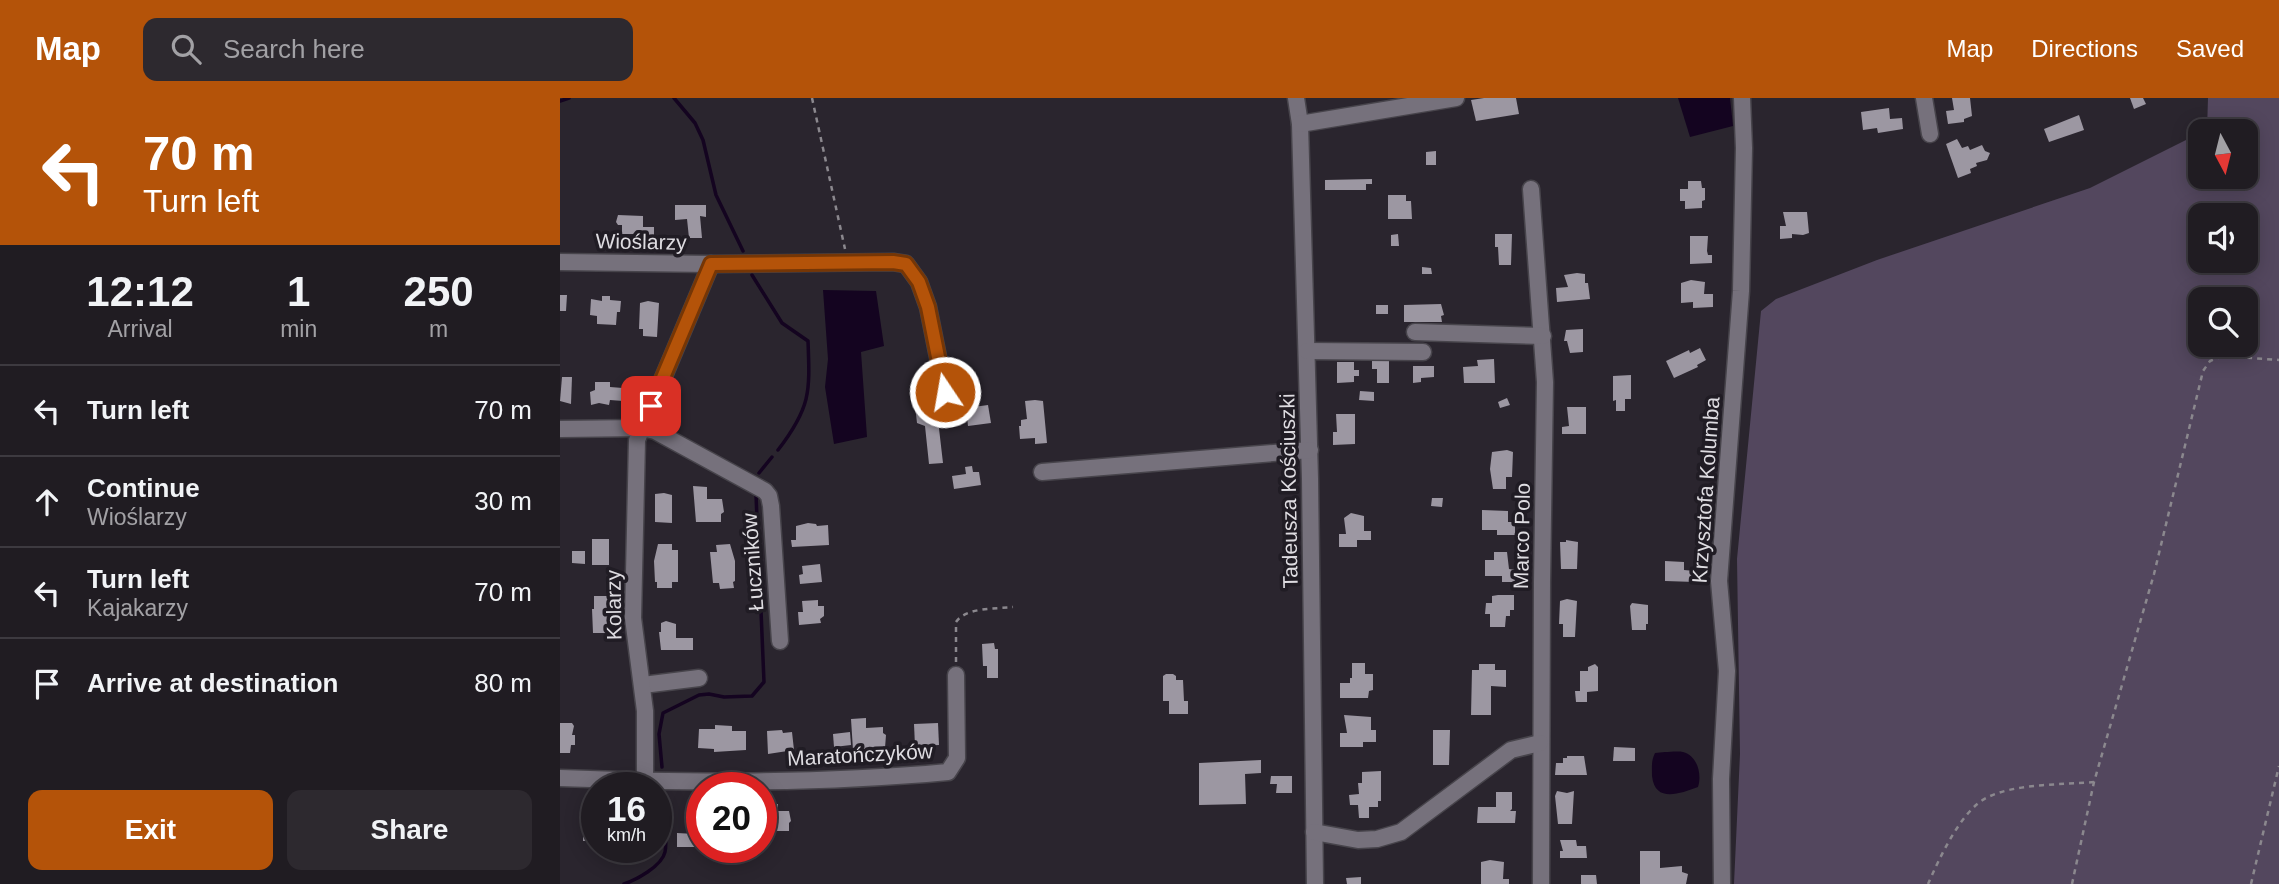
<!DOCTYPE html>
<html lang="en">
<head>
<meta charset="utf-8">
<style>
  body { margin:0; font-family:Arial,sans-serif; background:#2d292f; color:#f1f3f6; height:100vh; display:flex; flex-direction:column; font-size:26px; white-space:nowrap }
  * { box-sizing:border-box; margin:0 }
  p { font-size:23px; color:#a2a1a5 }
  .icon { flex:none; width:38px; height:38px; fill:none; stroke:currentColor; stroke-width:2; stroke-linecap:round; stroke-linejoin:round }
  .map { position:relative; flex:1; overflow:hidden }
  .details { display:flex; flex-direction:column; background:#201c22; width:560px }
  .details>* { flex:none }
  .top-card { background:#b45309; color:#fff; overflow:hidden }
  .needle { width:46px; rotate:173deg }
  .controls { position:absolute; left:1628px; top:21px; display:grid; gap:14px }
  .controls a { display:grid; place-items:center; width:70px; height:70px; border-radius:14px; background:#201c22; box-shadow:0 4px 18px #0003,0 0 0 2px #3d3a40; font-size:35px }
  .speed { position:absolute; left:21px; top:674px; display:flex; gap:14px; font-size:35px; font-weight:700; text-align:center }
  .speed>* { display:grid; place-content:center; width:91px; height:91px; border-radius:50%; background:#201c22; box-shadow:0 4px 18px #0003,0 0 0 2px #3d3a40; line-height:1 }
  .speed small { font-size:18px; font-weight:400 }
  .speed .limit { border:10px solid #d22; background:#fff; color:#111 }
  .pin { position:absolute; display:grid; place-items:center; width:60px; height:60px; color:#fff; margin:-30px; border-radius:14px; box-shadow:0 4px 10px #0006 }
  .me { position:absolute; width:77px; margin:-38px; rotate:348deg; stroke-linejoin:round; filter:drop-shadow(0 0 5px #0008) }
  .turn { display:flex; align-items:center; gap:24px; height:147px; padding:0 28px; font-size:32px }
  .turn .icon { width:91px; height:91px; stroke-width:2.5 }
  .turn b { display:block; font-size:49px; line-height:60px }
  .eta { display:flex; justify-content:space-evenly; align-items:center; height:119px; text-align:center }
  .eta b { font-size:42px; font-weight:700; line-height:49px }
  .primary-button { display:flex; gap:14px; margin-top:auto; padding:14px 28px }
  .primary-button a { flex:1; height:80px; border-radius:14px; background:#b45309; color:#fff; font-size:28px; font-weight:700; line-height:80px; text-align:center }
  .primary-button a+a { background:#2d292f; color:#f1f3f6 }
  ul { padding:0; list-style:none }
  li { display:flex; align-items:center; gap:21px; height:91px; padding:0 28px; border-top:2px solid #3d3a40 }
  li div { flex:1 }
  li b { display:block; font-size:26px }
  li em { font-style:normal }
  header { display:flex; align-items:center; gap:42px; box-sizing:border-box; height:98px; padding:0 35px; background:#b45309; color:#fff }
  header strong { font-size:33px }
  nav { display:flex; gap:38px; margin-inline-start:auto; font-size:24px }
  .search { width:490px; height:63px; background:#2d292f; display:flex; align-items:center; gap:18px; box-sizing:border-box; padding:0 24px; border-radius:14px; color:#a2a1a5; font-size:26px }
  main { display:flex; flex:1; min-height:0 }
  .map>svg:first-child { display:block }
  .green { fill:#53475e; fill-rule:evenodd }
  .water { fill:#140420 }
  .lines { fill:none; stroke-linecap:round; stroke-linejoin:round }
  .stream { stroke:#140420; stroke-width:3.5 }
  .building { fill:#9c97a2 }
  .minor-casing { stroke:#47444b; stroke-width:19 }
  .path { stroke:#8b888e; stroke-width:2.5; stroke-dasharray:5 5; stroke-linecap:butt }
  .minor { stroke:#76717c; stroke-width:16 }
  .route-casing { stroke:#753606; stroke-width:18 }
  .route { stroke:#b45309; stroke-width:12 }
  .labels { text-anchor:middle; stroke-width:7; stroke-linejoin:round; paint-order:stroke }
  .street-label { font-size:21px; fill:#dedce1; stroke:#201c24 }
</style>
</head>
<body>
<header>
<strong>Map</strong>
<div class="search"><svg class="icon" aria-label="search" viewBox="0 0 24 24"><circle cx="10" cy="10" r="6"/><path d="M15 15l6 6"/></svg>Search here</div>
<nav><a>Map</a><a>Directions</a><a>Saved</a></nav>
</header>
<main>
<section class="details">
<div class="top-card">
<div class="turn"><svg class="icon" aria-label="left" viewBox="0 0 24 24"><path d="M17 20v-9H6M10 6l-5 5 5 5"/></svg><div><b>70 m</b>Turn left</div></div>
</div>
<div class="eta">
<div><b>12:12</b><p>Arrival</p></div>
<div><b>1</b><p>min</p></div>
<div><b>250</b><p>m</p></div>
</div>
<ul>
<li><svg class="icon" aria-label="left" viewBox="0 0 24 24"><path d="M17 20v-9H6M10 6l-5 5 5 5"/></svg><div><b>Turn left</b></div><em>70 m</em></li>
<li><svg class="icon" aria-label="ahead" viewBox="0 0 24 24"><path d="M12 20V5M6 11l6-6 6 6"/></svg><div><b>Continue</b><p>Wioślarzy</p></div><em>30 m</em></li>
<li><svg class="icon" aria-label="left" viewBox="0 0 24 24"><path d="M17 20v-9H6M10 6l-5 5 5 5"/></svg><div><b>Turn left</b><p>Kajakarzy</p></div><em>70 m</em></li>
<li><svg class="icon" aria-label="arrive" viewBox="0 0 24 24"><path d="M6 21V4h12l-3 4 3 4H6"/></svg><div><b>Arrive at destination</b></div><em>80 m</em></li>
</ul>
<div class="primary-button"><a>Exit</a><a>Share</a></div>
</section>
<div class="map">
<svg width="1719" height="786" viewBox="0 0 1719 786">
  <rect width="100%" height="100%" fill="#2a252e"/>
  <!-- green -->
  <path class="green" d="M1648 0H1719V786H1174L1180 656 1177 461 1201 213 1216 201 1317 162 1530 90 1640 35V79H1685V33H1644L1647 32ZM1640 117H1685V163H1640ZM1640 201H1685V247H1640Z"/>
  <!-- water -->
  <g class="water">
    <path d="M1118 0H1170L1173 28 1130 39Z"/>
    <path d="M263 192 316 193 324 248 301 254 307 339 274 346 265 289 268 261Z"/>
    <path d="M1105 654C1110 654 1118 653 1123 654 1138 658 1142 677 1138 689 1119 696 1095 705 1092 678 1092 669 1091 663 1095 655Z"/>
  </g>
  <g class="lines">
    <!-- stream -->
    <g class="stream">
      <path d="M114 0 135 25 143 42 156 97 183 153"/>
      <path d="M0 3 9 0"/>
      <path d="M192 177 222 225 248 243C250 294 251 309 218 352"/>
      <path d="M199 375 212 359"/>
      <path d="M196 396 198 447"/>
      <path d="M102 669 99 636 103 615 139 597 149 596 164 599 192 598 204 584 200 489"/>
      <path d="M102 695 103 705"/>
      <path d="M64 786C76 782 102 768 105 754 107 745 105 734 104 724"/>
    </g>
  </g>
  <!-- building -->
  <g class="building">
    <path d="M924 0H956L959 16 916 23 911 2Z"/>
    <path d="M1392 0H1410L1412 18 1404 21V24L1388 26 1386 13 1394 12Z"/>
    <path d="M1570 0H1583L1586 6 1574 11Z"/>
    <path d="M1329 10 1330 21 1342 20 1343 31 1318 35 1317 30 1303 32 1301 14Z"/>
    <path d="M1519 17 1524 32 1489 44 1484 31Z"/>
    <path d="M1397 41 1402 50 1408 48 1410 52 1422 47 1425 53 1430 55 1427 62 1416 65 1417 68 1410 71 1411 75 1398 80 1386 46Z"/>
    <path d="M876 53V67H866V54Z"/>
    <path d="M812 81V86H806V92H765V82Z"/>
    <path d="M1128 83H1141L1142 90H1145V102L1142 103V110L1125 111V103H1120V91H1128Z"/>
    <path d="M828 97H846V103H851L852 121H828Z"/>
    <path d="M115 107H146V119L140 118 142 140H129L127 121 115 122Z"/>
    <path d="M1223 114H1247L1249 135 1243 137 1232 136V140L1220 141V128H1226Z"/>
    <path d="M58 117 83 118V129H94V140H82V136H62V127H58L56 124Z"/>
    <path d="M838 136 839 148H831V137Z"/>
    <path d="M935 136H952L951 167H939L938 149H935Z"/>
    <path d="M1130 138H1148L1147 153 1148 157H1152V165L1130 166Z"/>
    <path d="M862 169 871 170 872 176H862Z"/>
    <path d="M1017 175 1025 176V185H1028L1030 201 997 204 996 190 1008 189 1004 177Z"/>
    <path d="M1131 182 1145 184 1144 196H1153V209L1133 210V204L1121 205V185Z"/>
    <path d="M0 197H7L6 213H0Z"/>
    <path d="M42 198H50V202L61 203 60 214H57L56 227 37 226V218L30 217 31 201 42 203Z"/>
    <path d="M88 203 99 205 97 239 83 238V231H79L80 205Z"/>
    <path d="M881 206 884 217 881 218 882 224H844V207Z"/>
    <rect x="816" y="207" width="12" height="9"/>
    <path d="M1023 231V254L1010 255 1007 243H1004L1006 232Z"/>
    <path d="M1140 250 1146 262 1137 267 1138 269 1114 280 1106 263 1129 252 1130 255Z"/>
    <path d="M934 261 935 285H904L903 269 918 268 917 262Z"/>
    <path d="M812 263H829V285H817V271H812Z"/>
    <path d="M777 264H794V272H799V278H794V284L777 285Z"/>
    <path d="M853 268H874V279L861 280V284L853 285Z"/>
    <path d="M1071 277V301H1065V313H1056V302L1053 303V278Z"/>
    <path d="M2 279H12L11 306 0 303Z"/>
    <path d="M35 284H50V289L63 290V303L50 302 49 307 39 305 31 307 30 294 35 292Z"/>
    <path d="M800 293 814 294V303L799 302Z"/>
    <path d="M375 296 383 365 369 366 365 328 357 325 354 298Z"/>
    <path d="M947 300 950 307 940 310 938 304Z"/>
    <path d="M475 302 483 303 487 345 475 346V340L460 341 459 328H461V322L467 321 465 303Z"/>
    <path d="M428 307 431 325 408 328 406 310Z"/>
    <path d="M1007 309H1026V336H1002V329L1009 328Z"/>
    <path d="M776 316H795V346L773 347V334H777Z"/>
    <path d="M947 352 953 354 952 379H946V391H933L930 371 932 354Z"/>
    <path d="M412 368 413 374H419L421 387 394 391 392 378 406 376 405 369Z"/>
    <path d="M133 388 147 389V401H162L164 414 161 416V424H136Z"/>
    <path d="M104 395 112 397V425L95 424V396Z"/>
    <path d="M872 400H883L882 409 871 408Z"/>
    <path d="M922 412 948 413V424H955V437H937V432H922Z"/>
    <path d="M791 415 804 418V433H811V442H797V449H779V436H786L784 420Z"/>
    <path d="M248 425 256 426 257 428 268 427 269 447 232 449 231 442H236V428Z"/>
    <rect x="32" y="441" width="17" height="26"/>
    <path d="M1006 442 1018 444 1017 471H1001L1000 444H1006Z"/>
    <path d="M98 446H112V452H118V484H112V490H97V484H95L94 463Z"/>
    <path d="M170 446 175 463V483L173 484 174 490 160 491 159 485H153L150 454H157L156 447Z"/>
    <path d="M12 453H25V466L12 465Z"/>
    <path d="M934 454H947L949 471 955 472V484H942V478H925V462H934Z"/>
    <path d="M1105 463 1124 464V472L1135 473V484L1105 483Z"/>
    <path d="M260 466 262 484 240 486 239 477 243 476 242 468Z"/>
    <path d="M938 497H954V512H950V518H946L945 529H930V516H925L926 505H932V498Z"/>
    <path d="M34 498H51L53 511 50 512 49 535H33L32 511H34Z"/>
    <path d="M1007 501 1017 503 1015 539H1003V526H999L1000 503Z"/>
    <path d="M258 502V508H264V518L260 521 261 525 239 527 238 514H243L242 503Z"/>
    <path d="M1072 505 1088 507V526H1086V532H1072L1070 508Z"/>
    <path d="M106 523 116 526V540H133V552H101L99 534H101V525Z"/>
    <path d="M434 545 435 551H438V580H427V568H423L422 546Z"/>
    <path d="M792 565H805V576H813V592L809 593 808 600H780V585H790V580H792Z"/>
    <path d="M919 566H935V572H946V589L931 588V617H911L912 572H919Z"/>
    <path d="M1035 566 1038 569V593L1027 594V604H1016L1015 593H1020V573H1028V569Z"/>
    <path d="M606 576H613L616 578V582H623L624 603H628V616H609V603H603V578Z"/>
    <path d="M784 617 811 619V632H816V644H803V649H780V635H787Z"/>
    <path d="M306 620V630L323 629V635L326 637 325 650 311 651V653L293 652 291 621Z"/>
    <path d="M0 625H12L14 628 12 637H15V647H11L10 655H0Z"/>
    <path d="M378 625 379 647 355 648 354 626Z"/>
    <path d="M155 627 172 628V633H186V652L154 654V651L138 650 139 631H155Z"/>
    <path d="M222 632 223 635 232 634 234 652 208 656 207 633Z"/>
    <path d="M873 632H890L889 667H873Z"/>
    <path d="M290 634 291 647 274 649 273 636Z"/>
    <path d="M1054 649 1075 650V663H1053Z"/>
    <path d="M1007 658H1024L1027 677H995L996 665H1003V660H1007Z"/>
    <path d="M701 662V675L685 676 686 706 639 707V665Z"/>
    <path d="M821 673V703H818V709H809V720H799L798 707H790L789 697 799 696 798 685H802V674Z"/>
    <path d="M711 678H732V695H716L717 686H710Z"/>
    <path d="M997 693 1007 695 1014 693 1012 726H998L995 698Z"/>
    <path d="M936 694H952V711L950 713H956L955 725H917L918 709H936Z"/>
    <path d="M135 705H142V736H137V749H117V735L135 736V728H137Z"/>
    <path d="M207 706H218V713H229L231 723 229 725V733H207Z"/>
    <path d="M24 710H37V743H23Z"/>
    <path d="M1000 742H1016L1017 748H1026L1027 760H1000V753H1003Z"/>
    <path d="M1080 753H1100V770L1122 768V774L1128 776 1126 786H1080Z"/>
    <path d="M930 762 944 764 943 781H949V786H921V764Z"/>
    <path d="M1021 777H1036L1037 786H1021Z"/>
    <path d="M801 779V786H787L786 780Z"/>
  </g>
  <g class="lines">
    <!-- minor casing -->
    <g class="minor-casing">
      <g id="minor">
        <path d="M736 0 740 26 750 381 755 786"/>
        <path d="M1364 0 1370 36"/>
        <path d="M740 26 896 0"/>
        <path d="M971 91 985 284 982 484 981 786"/>
        <path d="M0 164 151 166 333 164 346 166 359 184 368 209 385 294"/>
        <path d="M855 234 983 238"/>
        <path d="M747 253 863 254"/>
        <path d="M0 331 81 330 95 333 205 393 209 398 211 408 220 543"/>
        <path d="M482 374 750 352"/>
        <path d="M83 587 139 580"/>
        <path d="M0 680C129 685 259 686 388 674L397 660 396 577"/>
        <path d="M85 683V613L73 520 77 342 151 166"/>
        <path d="M754 734 798 742 817 741 841 734 951 652 980 645"/>
        <path d="M1162 786 1161 681 1167 573 1159 483 1181 193 1184 50 1182 0"/>
      </g>
    </g>
    <!-- path -->
    <g class="path">
      <path d="M252 0 285 151"/>
      <path d="M396 564V524C406 509 436 511 453 509"/>
      <path d="M1368 786C1379 761 1401 713 1426 700 1455 685 1502 687 1534 684"/>
      <path d="M1512 786 1534 684 1594 476 1643 273 1650 263 1663 258 1719 262"/>
      <path d="M1691 786 1719 668"/>
    </g>
    <!-- minor -->
    <use href="#minor" class="minor"/>
  </g>
  <g class="lines">
    <!-- route casing -->
    <g class="route-casing">
      <path id="route" d="M91 308 151 166 333 164 346 166 359 184 368 209 385 294"/>
    </g>
    <!-- route -->
    <use href="#route" class="route"/>
  </g>
  <g class="labels">
    <!-- street labels -->
    <g class="street-label">
      <text transform="translate(81 144) rotate(1)" y="7">Wioślarzy</text>
      <text transform="translate(1146 392) rotate(-86)" y="7">Krzysztofa Kolumba</text>
      <text transform="translate(729 393) rotate(-91)" y="7">Tadeusza Kościuszki</text>
      <text transform="translate(962 438) rotate(-89)" y="7">Marco Polo</text>
      <text transform="translate(193 464) rotate(-94)" y="7">Łuczników</text>
      <text transform="translate(54 507) rotate(-91)" y="7">Kolarzy</text>
      <text transform="translate(300 657) rotate(-3)" y="7">Maratończyków</text>
    </g>
  </g>
</svg>
<div class="controls">
<a><svg class="needle" viewBox="-14 -14 28 28"><path d="M0-13l5 13h-10z" fill="#e53935"/><path d="M0 13l5-13h-10z" fill="#a2a1a5"/></svg></a>
<a><svg class="icon" aria-label="sound" viewBox="0 0 24 24"><path d="M4 9h4l5-4v14l-5-4H4zM17 9q2 3 0 6"/></svg></a>
<a><svg class="icon" aria-label="search" viewBox="0 0 24 24"><circle cx="10" cy="10" r="6"/><path d="M15 15l6 6"/></svg></a>
</div>
<div class="speed"><div>16<small>km/h</small></div><div class="limit">20</div></div>
<div class="pin" style="left:91px;top:308px;background:#d93025"><svg class="icon" aria-label="arrive" viewBox="0 0 24 24"><path d="M6 21V4h12l-3 4 3 4H6"/></svg></div>
<svg class="me" style="left:385px;top:294px" viewBox="-20 -20 40 40"><circle r="17" fill="#b45309" stroke="#fff" stroke-width="3"/><path d="M0-11L8 9 0 5-8 9z" fill="#fff"/></svg>
</div>
</main>
</body>
</html>
